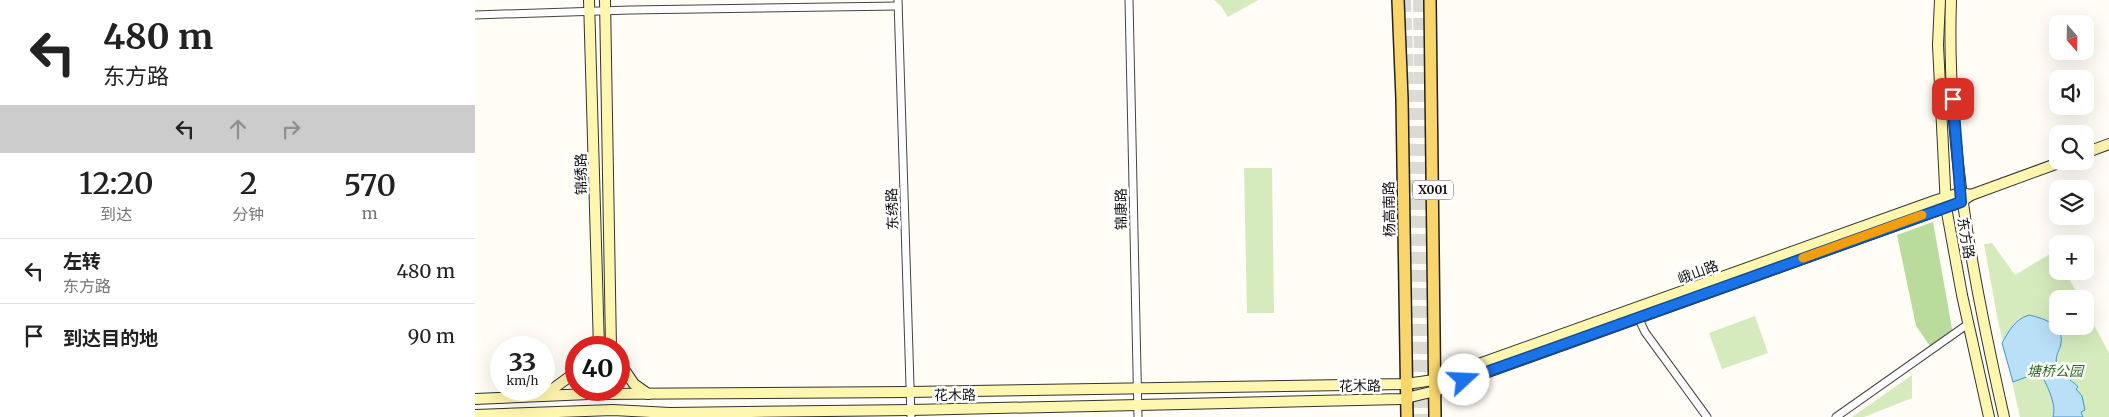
<!DOCTYPE html>
<html lang="zh">
<head>
<meta charset="utf-8">
<style>
  body { margin:0; font-family:Merriweather,"Noto Sans SC",serif; background:#f2f2f2; color:#222; height:100vh; display:flex; flex-direction:column; font-size:19px; white-space:nowrap }
  * { box-sizing:border-box; margin:0 }
  p { font-size:16px; color:#767676 }
  .icon { flex:none; width:28px; height:28px; fill:none; stroke:currentColor; stroke-width:2; stroke-linecap:round; stroke-linejoin:round }
  .map { position:relative; flex:1; overflow:hidden }
  .side { display:flex; flex-direction:column; background:#fff; width:475px }
  .side>* { flex:none }
  .banner { background:#fff; color:#222; overflow:hidden }
  .needle { width:32px; rotate:160deg }
  .buttons { position:absolute; left:1574px; top:15px; display:grid; gap:10px }
  .buttons a { display:grid; place-items:center; width:45px; height:45px; border-radius:10px; background:#fff; box-shadow:0 5px 20px #0002; font-size:25px }
  .speed { position:absolute; left:15px; top:336px; display:flex; gap:10px; font-size:25px; font-weight:700; text-align:center }
  .speed>* { display:grid; place-content:center; width:65px; height:65px; border-radius:50%; background:#fff; box-shadow:0 5px 20px #0002; line-height:1 }
  .speed small { font-size:12px; font-weight:400 }
  .speed .limit { border:8px solid #d22; background:#fff; color:#111 }
  .pin { position:absolute; display:grid; place-items:center; width:42px; height:42px; color:#fff; margin:-21px; border-radius:10px; box-shadow:0 2px 8px #0006 }
  .me { position:absolute; width:55px; margin:-28px; rotate:70deg; stroke-linejoin:round; filter:drop-shadow(0 0 4px #0008) }
  .turn { display:flex; align-items:center; gap:18px; height:105px; padding:0 20px; font-size:22px }
  .turn .icon { width:65px; height:65px; stroke-width:2.5 }
  .turn b { display:block; font-size:35px; line-height:42px }
  .lanes { display:flex; align-items:center; height:48px; padding:0 20px; background:#0003; justify-content:center; gap:25px; direction:ltr }
  .lanes .off { opacity:.35 }
  .eta { display:flex; justify-content:space-evenly; align-items:center; height:85px; text-align:center }
  .eta b { font-size:30px; font-weight:600; line-height:35px }
  ul { padding:0; list-style:none }
  li { display:flex; align-items:center; gap:15px; height:65px; padding:0 20px; border-top:1px solid #e0e0e0 }
  li div { flex:1 }
  li b { display:block; font-size:19px }
  li em { font-style:normal }
  main { display:flex; flex:1; min-height:0 }
  .map>svg:first-child { display:block }
  .green { fill:#d5ebbd }
  .forest { fill:#b9dc9c }
  .water { fill:#b9e0f7; stroke:#3f96cf }
  .lines { fill:none; stroke-linecap:round; stroke-linejoin:round }
  .highway-tunnel { stroke:#dbdad3; stroke-width:12; stroke-dasharray:12 6; stroke-linecap:butt }
  .street-casing { stroke:#444; stroke-width:9 }
  .secondary-casing { stroke:#333; stroke-width:12 }
  .primary-casing { stroke:#222; stroke-width:14 }
  .street { stroke:#fff; stroke-width:7 }
  .secondary { stroke:#fff6b0; stroke-width:10 }
  .primary { stroke:#f9d66b; stroke-width:11 }
  .route-casing { stroke:#114b97; stroke-width:12 }
  .route { stroke:#1a73e8; stroke-width:9 }
  .slow { stroke:#f59e0b; stroke-width:9 }
  .labels { text-anchor:middle; stroke-width:5; stroke-linejoin:round; paint-order:stroke }
  .shield { fill:#fff; stroke:#585858; stroke-width:1 }
  .shield-label { font-size:12px; font-weight:bold; fill:#111 }
  .street-label { font-size:14px; fill:#111; stroke:#fff }
  .park-label { font-size:14px; font-style:italic; fill:#2f6b1f; stroke:#fff }
</style>
</head>
<body>
<main>
<section class="side">
<div class="banner">
<div class="turn"><svg class="icon" aria-label="left" viewBox="0 0 24 24"><path d="M17 20v-9H6M10 6l-5 5 5 5"/></svg><div><b>480 m</b>东方路</div></div>
<div class="lanes"><svg class="icon" aria-label="left" viewBox="0 0 24 24"><path d="M17 20v-9H6M10 6l-5 5 5 5"/></svg><svg class="icon off" aria-label="ahead" viewBox="0 0 24 24"><path d="M12 20V5M6 11l6-6 6 6"/></svg><svg class="icon off" aria-label="right" viewBox="0 0 24 24"><path d="M7 20v-9h11M14 6l5 5-5 5"/></svg></div>
</div>
<div class="eta">
<div><b>12:20</b><p>到达</p></div>
<div><b>2</b><p>分钟</p></div>
<div><b>570</b><p>m</p></div>
</div>
<ul>
<li><svg class="icon" aria-label="left" viewBox="0 0 24 24"><path d="M17 20v-9H6M10 6l-5 5 5 5"/></svg><div><b>左转</b><p>东方路</p></div><em>480 m</em></li>
<li><svg class="icon" aria-label="arrive" viewBox="0 0 24 24"><path d="M6 21V4h12l-3 4 3 4H6"/></svg><div><b>到达目的地</b></div><em>90 m</em></li>
</ul>
</section>
<div class="map">
<svg width="1634" height="417" viewBox="0 0 1634 417">
  <rect width="100%" height="100%" fill="#fffdf5"/>
  <!-- green -->
  <g class="green">
    <path d="M739 0H783L753 17 746 6Z"/>
    <path d="M769 168H797L799 313H772Z"/>
    <path d="M1517 243 1540 275 1580 251 1582 256V271H1590L1605 299H1582V326H1610V308L1634 353V417H1545L1522 316 1509 244Z"/>
    <path d="M1280 316 1293 353 1247 369 1234 333Z"/>
    <path d="M1437 375V398L1389 417H1377Z"/>
  </g>
  <!-- forest -->
  <path class="forest" d="M1458 222 1478 334 1457 349 1441 326 1422 235Z"/>
  <!-- water -->
  <path class="water" d="M1554 315C1567 318 1589 324 1586 343 1585 351 1579 356 1582 365 1584 376 1597 379 1603 387L1601 389 1607 396 1610 410 1606 412 1608 417H1578C1582 403 1571 384 1565 372L1538 382 1527 343C1534 331 1540 319 1554 315Z"/>
  <g class="lines">
    <!-- highway-tunnel -->
    <g class="highway-tunnel">
      <path d="M930 0 935 141 941 417"/>
      <path d="M944 0 950 417"/>
    </g>
    <!-- street casing -->
    <g class="street-casing">
      <g id="street">
        <path d="M423 0 436 417"/>
        <path d="M654 0 663 417"/>
        <path d="M0 15 155 10 423 6"/>
        <path d="M1162 315 1170 332 1232 417"/>
        <path d="M1361 417 1493 324"/>
      </g>
    </g>
    <!-- secondary casing -->
    <g class="secondary-casing">
      <g id="secondary">
        <path d="M114 0 124 348"/>
        <path d="M130 0 136 348"/>
        <path d="M1465 0 1463 45 1471 207 1487 295 1514 417"/>
        <path d="M1476 0C1471 142 1498 279 1529 417"/>
        <path d="M1610 153 1634 144"/>
        <path d="M144 362 159 384 173 394"/>
        <path d="M68 396 101 372"/>
        <path d="M0 399 114 394 434 392 931 384 959 380 1462 200 1485 193 1496 195"/>
        <path d="M0 415 138 410 195 413 436 410 927 399 960 391 1486 202 1496 195 1589 161"/>
      </g>
    </g>
    <!-- primary casing -->
    <g class="primary-casing">
      <g id="primary">
        <path d="M923 0 927 99 932 417"/>
        <path d="M955 0 960 417"/>
      </g>
    </g>
    <!-- street -->
    <use href="#street" class="street"/>
    <!-- secondary -->
    <use href="#secondary" class="secondary"/>
    <!-- primary -->
    <use href="#primary" class="primary"/>
  </g>
  <g class="lines">
    <!-- route casing -->
    <g class="route-casing">
      <path id="route" d="M989 380 1486 202 1478 99"/>
    </g>
    <!-- route -->
    <use href="#route" class="route"/>
    <!-- slow -->
    <path class="slow" d="M1328 258 1447 215"/>
  </g>
  <g class="labels">
    <!-- shield labels -->
    <rect class="shield" x="938" y="180.5" width="40" height="19" rx="4"/>
    <g class="shield-label">
      <text x="958" y="194">X001</text>
    </g>
    <!-- street labels -->
    <g class="street-label">
      <text transform="translate(106 174) rotate(-91)" y="5">锦绣路</text>
      <text transform="translate(417 209) rotate(-92)" y="5">东绣路</text>
      <text transform="translate(646 209) rotate(-91)" y="5">锦康路</text>
      <text transform="translate(914 209) rotate(-91)" y="5">杨高南路</text>
      <text transform="translate(1491 238) rotate(80)" y="5">东方路</text>
      <text transform="translate(1223 272) rotate(-20)" y="5">峨山路</text>
      <text transform="translate(885 386) rotate(-1)" y="5">花木路</text>
      <text transform="translate(480 395) rotate(-1)" y="5">花木路</text>
    </g>
    <!-- park labels -->
    <g class="park-label">
      <text x="1580" y="376">塘桥公园</text>
    </g>
  </g>
</svg>
<div class="buttons">
<a><svg class="needle" viewBox="-14 -14 28 28"><path d="M0-13l5 13h-10z" fill="#e53935"/><path d="M0 13l5-13h-10z" fill="#767676"/></svg></a>
<a><svg class="icon" aria-label="sound" viewBox="0 0 24 24"><path d="M4 9h4l5-4v14l-5-4H4zM17 9q2 3 0 6"/></svg></a>
<a><svg class="icon" aria-label="search" viewBox="0 0 24 24"><circle cx="10" cy="10" r="6"/><path d="M15 15l6 6"/></svg></a>
<a><svg class="icon" aria-label="layers" viewBox="0 0 24 24"><path d="M12 4l9 5-9 5-9-5zM3 14l9 5 9-5"/></svg></a>
<a>+</a>
<a>−</a>
</div>
<div class="speed"><div>33<small>km/h</small></div><div class="limit">40</div></div>
<div class="pin" style="left:1478px;top:99px;background:#d93025"><svg class="icon" aria-label="arrive" viewBox="0 0 24 24"><path d="M6 21V4h12l-3 4 3 4H6"/></svg></div>
<svg class="me" style="left:989px;top:380px" viewBox="-20 -20 40 40"><circle r="19" fill="#fff"/><path d="M0-13L10 11 0 6-10 11z" fill="#1a73e8"/></svg>
</div>
</main>
</body>
</html>
